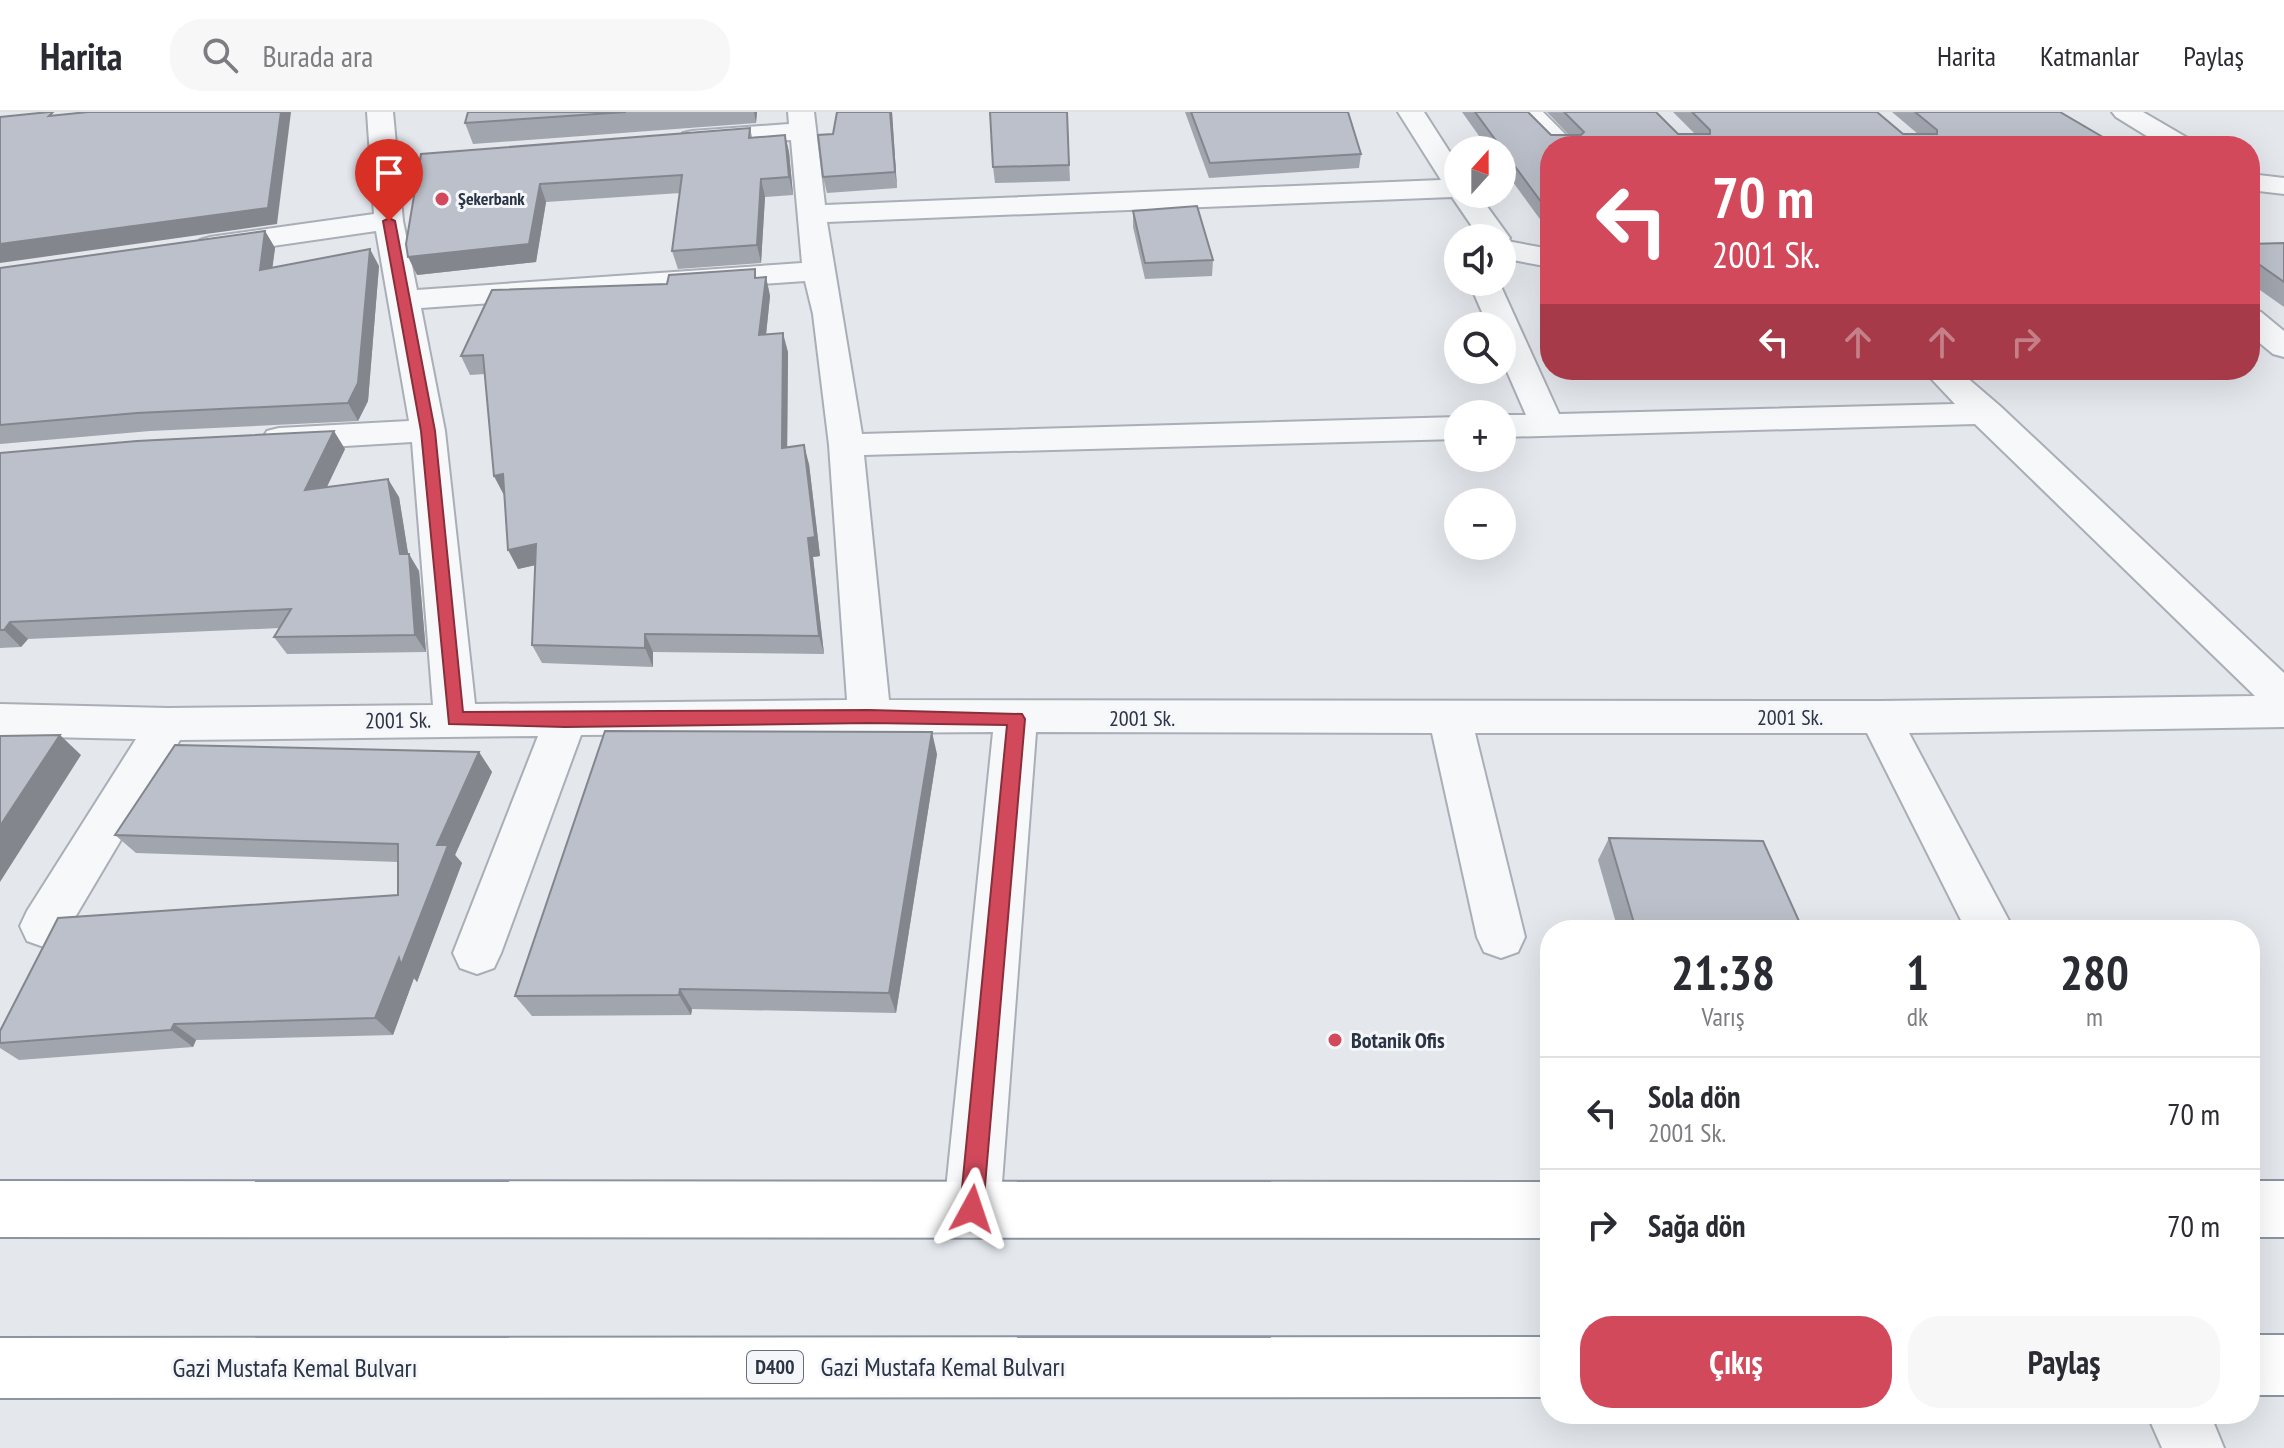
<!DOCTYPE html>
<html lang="tr">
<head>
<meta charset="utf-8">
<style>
  body { margin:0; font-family:"PT Sans Narrow",sans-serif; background:#f7f7f7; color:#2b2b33; height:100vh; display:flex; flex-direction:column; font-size:30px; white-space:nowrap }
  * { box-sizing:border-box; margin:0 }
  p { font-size:26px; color:#7c7c81 }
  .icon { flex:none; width:44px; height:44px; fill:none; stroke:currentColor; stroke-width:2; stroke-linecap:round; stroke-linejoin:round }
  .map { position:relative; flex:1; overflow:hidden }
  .panel { position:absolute; left:1540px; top:808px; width:720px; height:504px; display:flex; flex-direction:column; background:#fff; border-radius:32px; box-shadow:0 8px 32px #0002 }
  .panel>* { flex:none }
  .top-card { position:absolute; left:1540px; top:24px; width:720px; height:244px; border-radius:32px; box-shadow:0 8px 32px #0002; background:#d1495b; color:#fff; overflow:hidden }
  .needle { width:52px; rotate:21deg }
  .fabs { position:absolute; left:1444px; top:24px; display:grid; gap:16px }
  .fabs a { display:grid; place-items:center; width:72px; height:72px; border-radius:50%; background:#fff; box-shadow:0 8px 32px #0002; font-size:40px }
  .pin { position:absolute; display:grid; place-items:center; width:68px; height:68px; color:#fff; margin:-82px -34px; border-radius:50% 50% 50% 0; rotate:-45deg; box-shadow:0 0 8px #0007 }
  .pin .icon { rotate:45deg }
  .me { position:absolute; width:88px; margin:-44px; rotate:5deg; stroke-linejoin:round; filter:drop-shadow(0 0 6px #0008) }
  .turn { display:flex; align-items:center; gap:28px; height:168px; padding:0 40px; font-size:36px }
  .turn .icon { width:104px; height:104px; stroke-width:2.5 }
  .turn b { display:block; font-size:56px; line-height:68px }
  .lanes { display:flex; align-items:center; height:76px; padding:0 40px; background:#0003; justify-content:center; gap:40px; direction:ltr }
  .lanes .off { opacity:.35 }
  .eta { display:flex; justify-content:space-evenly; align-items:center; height:136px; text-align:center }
  .eta b { font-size:48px; font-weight:600; line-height:56px }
  .action { display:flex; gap:16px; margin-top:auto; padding:16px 40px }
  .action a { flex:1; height:92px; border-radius:32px; background:#d1495b; color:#fff; font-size:32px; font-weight:600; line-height:92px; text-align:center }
  .action a+a { background:#f7f7f7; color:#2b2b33 }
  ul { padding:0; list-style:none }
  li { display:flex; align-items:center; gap:24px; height:112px; padding:0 40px; border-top:2px solid #e1e1e2 }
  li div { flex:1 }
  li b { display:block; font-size:30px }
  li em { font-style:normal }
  header { display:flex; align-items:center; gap:48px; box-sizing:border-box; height:112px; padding:0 40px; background:#fff; border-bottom:2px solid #e1e1e2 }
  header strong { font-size:38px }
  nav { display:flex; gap:44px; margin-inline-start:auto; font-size:28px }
  .search { width:560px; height:72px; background:#f7f7f7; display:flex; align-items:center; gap:20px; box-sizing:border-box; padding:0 28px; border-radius:32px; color:#7c7c81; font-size:30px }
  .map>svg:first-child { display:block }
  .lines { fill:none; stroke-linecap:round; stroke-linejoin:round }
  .minor-casing { stroke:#a9aeb7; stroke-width:4 }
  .trunk-casing { stroke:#8b94a3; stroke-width:4 }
  .minor { fill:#f7f8fa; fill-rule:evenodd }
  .trunk { fill:#fff; fill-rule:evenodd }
  .wall { fill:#a1a5ae }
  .shaded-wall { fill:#83868d }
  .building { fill:#bbc0ca; stroke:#83868d; stroke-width:2 }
  .route { fill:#d1495b; stroke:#882f3b; stroke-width:2 }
  .poi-dot { fill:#d1495b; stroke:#f4f6f9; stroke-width:3 }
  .labels { text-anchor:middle; stroke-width:6; stroke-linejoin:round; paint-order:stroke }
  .far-poi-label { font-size:18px; font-weight:bold; fill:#2b3445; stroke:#f4f6f9; text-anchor:start }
  .shield { fill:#f4f6f9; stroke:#676e7b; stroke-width:2 }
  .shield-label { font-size:20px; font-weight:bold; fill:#2b3445 }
  .street-label { font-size:22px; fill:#2b3445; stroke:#f4f6f9 }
  .poi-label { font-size:22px; font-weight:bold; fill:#2b3445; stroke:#f4f6f9; text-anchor:start }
  .near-street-label { font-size:26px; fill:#2b3445; stroke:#f4f6f9 }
</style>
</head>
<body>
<header>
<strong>Harita</strong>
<div class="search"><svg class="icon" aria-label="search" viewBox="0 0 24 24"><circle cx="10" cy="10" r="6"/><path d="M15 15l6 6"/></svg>Burada ara</div>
<nav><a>Harita</a><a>Katmanlar</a><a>Paylaş</a></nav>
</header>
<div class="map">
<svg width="2284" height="1336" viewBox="0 0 2284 1336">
  <rect width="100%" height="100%" fill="#e4e7ec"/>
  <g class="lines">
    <!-- minor casing -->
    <g class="minor-casing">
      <g id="minor">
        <path d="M367 0H393L403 109 417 178 802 151 791 28 692 35 683 33 679 27 683 21 692 19 789 12 788 0H814L825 93 1441 68 1398 0H1424L1458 53V82H1478L1510 126 1507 129 1550 137V155L1502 146V126H1480L1452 85 827 110 862 322 1458 305V327L864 343 889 588 1880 589 2255 584 1975 312 1502 325V303H1526L1502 248V214H1488L1469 170H1499L1559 302 1955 292 1923 258H1958L2000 294 2284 561V615L1909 621 2014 818H1966L1867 621H1475L1525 825 1518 840 1501 846 1484 840 1477 825 1432 621 1036 620 1000 1097 992 1117 972 1125 952 1117 944 1097 993 620 581 623 501 841 494 856 477 862 460 856 453 841 538 624 180 628 61 829 44 835 27 829 20 814 27 799 136 627 0 624V592L168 596 433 593 412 330 279 338 267 335 262 327 267 319 279 316 409 309 376 119 210 143 200 140 195 134 200 128 210 125 374 102ZM805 169 813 202 829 333 847 588 475 592 445 319 421 196Z"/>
        <path d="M1515 0H1543L1577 34 1550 35Z"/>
        <path d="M2112 0H2143L2191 28 2195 34H2163L2116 5Z"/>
        <path d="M2250 62 2284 66V82L2250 78Z"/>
        <path d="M2250 198 2261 200 2284 219V245L2273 242 2250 223Z"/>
        <path d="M2147 1302H2210L2224 1336H2162Z"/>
      </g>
    </g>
    <!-- trunk casing -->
    <g class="trunk-casing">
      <g id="trunk">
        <path d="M0 1069 1550 1070V1126L0 1125Z"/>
        <rect x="2250" y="1069" width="34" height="56"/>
        <rect x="2250" y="1223" width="34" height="60"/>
        <path d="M1550 1225V1285L0 1286V1226Z"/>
      </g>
    </g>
    <!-- minor -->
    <use href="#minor" class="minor"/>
    <!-- trunk -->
    <use href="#trunk" class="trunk"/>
  </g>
  <!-- wall -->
  <g class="wall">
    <path d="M468 0H757L756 11 473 32 465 11Z"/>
    <path d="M892 0 897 76 827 81 823 65 833 22Z"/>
    <path d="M1067 0 1070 69 995 71 993 55Z"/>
    <path d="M1185 0H1348L1361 42 1359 56 1209 66Z"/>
    <path d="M1462 0H1528L1551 23H1569L1547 0H1656L1678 22H1695L1673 0H1877L1903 22H1918L1892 0H2060L2118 34H1550V121L1502 55V38H1489Z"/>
    <path d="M750 16 752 25 785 23 789 40 793 83 765 85 761 151 678 157 672 139 680 81 546 90 536 150 417 163 421 42Z"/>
    <path d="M1133 99 1213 148 1212 164 1145 167 1133 115Z"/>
    <path d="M265 119 275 136 272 155 379 154 368 289 358 309 150 319 0 332V156Z"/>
    <path d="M2284 131V195L2250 171V132Z"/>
    <path d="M766 165 770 184 766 223 788 240 787 335 809 352 820 444 813 445 824 542 653 540V555L542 551 532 533 535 453 518 457 504 383 494 364 485 262 470 263 461 244 667 172Z"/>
    <path d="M345 337 326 375 399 385 408 442 419 459 426 540 287 542 274 525 280 516 28 527 21 535 0 536V341Z"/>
    <path d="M479 640 492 660 455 743 462 751 417 870 414 866 393 923 196 928 193 935 19 948 0 936V919L398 783V750L136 741 115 723Z"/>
    <path d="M937 642 896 901 692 897 691 903 532 904 515 884Z"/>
    <path d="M1609 726 1803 818H1618L1598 748Z"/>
  </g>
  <!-- shaded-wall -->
  <g class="shaded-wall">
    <path d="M281 0H291L277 112 0 151V132Z"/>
    <path d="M754 0H757L756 11Z"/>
    <path d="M890 0H892L897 76 895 60Z"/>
    <path d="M785 23 789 40 793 83 789 65Z"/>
    <path d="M1937 25 1933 34H1861Z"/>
    <path d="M761 67 765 85 761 151 757 133Z"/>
    <path d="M540 72 546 90 536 150 417 163 408 145Z"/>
    <path d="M265 119 275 136 270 175 260 158Z"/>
    <path d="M370 137 379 154 368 289 358 309 348 291Z"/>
    <path d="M766 165 770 184 764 242 759 223Z"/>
    <path d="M783 221 788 240 787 355 782 336Z"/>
    <path d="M334 319 345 337 317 396 305 378Z"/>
    <path d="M804 333 809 352 820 444 813 445 824 542 819 524 808 426Z"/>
    <path d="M503 362 504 383 494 364Z"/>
    <path d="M388 367 399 385 409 447V442L419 459 426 540 415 523Z"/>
    <path d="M536 432 545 451 518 457 508 438Z"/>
    <path d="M10 510 28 527 21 535 4 518Z"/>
    <path d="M645 522 653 540V555L645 536Z"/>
    <path d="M932 620 937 642 896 901 889 881Z"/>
    <path d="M60 623 81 643 0 770V714Z"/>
    <path d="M479 640 492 660 455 743 462 751 417 870 414 866 393 923 375 906 399 846 437 733Z"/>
    <path d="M680 877 692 897 691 903 679 883Z"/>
    <path d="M174 912 196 928 193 935 171 918Z"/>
  </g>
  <!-- building -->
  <g class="building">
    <path d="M49 0H53L49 4 88 0H281L268 96 0 132V5Z"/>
    <path d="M468 0H626L465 11Z"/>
    <path d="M837 0H890L895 60 823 65 818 23 833 22Z"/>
    <path d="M990 0H1067L1069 53 993 55Z"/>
    <path d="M1191 0H1348L1361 42 1210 51Z"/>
    <path d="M1475 0H1528L1551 23H1581L1584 20 1564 0H1656L1678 22H1710V18L1692 0H1877L1903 22H1937V18L1915 0H2060L2118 34H1950L1937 25 1861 34H1550V102Z"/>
    <path d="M750 16 749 26 785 23 789 65 761 67 757 133 672 139 682 63 540 72 529 132 408 145 406 132 421 42Z"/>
    <path d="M1197 94 1213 148 1145 151 1133 99Z"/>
    <path d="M265 119 260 158 370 137 358 271 348 291 137 301 0 313V156Z"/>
    <path d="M2284 131V170L2250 146V132Z"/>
    <path d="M755 157V166L766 165 759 223 783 221 782 336 804 333 815 425 808 426 819 524 645 522V536L532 533 536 432 508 438 503 362 494 364 483 243 461 244 492 178 667 172 669 163Z"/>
    <path d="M334 319 305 378 388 367 400 442H409L415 523 274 525 291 497 10 510 4 518H0V341L137 329Z"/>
    <path d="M605 619 932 620 889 881 680 877 679 883 515 884Z"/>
    <path d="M60 623 0 714V624Z"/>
    <path d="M175 633 479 640 437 733H448L401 853 399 846 375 906 174 912 171 918 0 931V919L58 806 398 783V732L115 723Z"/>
    <path d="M1609 726 1763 729 1803 818H1636Z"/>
  </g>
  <!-- route -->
  <path class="route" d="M389 106 395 109 435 319 463 600 869 598 1022 602 1025 607 983 1097 980 1105 972 1109 963 1105 960 1097 1007 613 869 611 565 615 449 612 421 319 383 109Z"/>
  <!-- markers -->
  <g class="poi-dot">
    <circle cx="442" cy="87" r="8"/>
    <circle cx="1335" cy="928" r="8"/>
  </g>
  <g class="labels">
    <!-- far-poi labels -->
    <g class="far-poi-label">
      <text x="458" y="93">Şekerbank</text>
    </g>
    <!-- shield labels -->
    <rect class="shield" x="747" y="1239" width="56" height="32" rx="6"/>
    <g class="shield-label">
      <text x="775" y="1262">D400</text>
    </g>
    <!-- street labels -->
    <g class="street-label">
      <text x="1790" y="613">2001 Sk.</text>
      <text x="1142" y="614">2001 Sk.</text>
      <text transform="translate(398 608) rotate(-1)" y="8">2001 Sk.</text>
    </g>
    <!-- poi labels -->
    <g class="poi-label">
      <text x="1351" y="936">Botanik Ofis</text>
    </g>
    <!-- near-street labels -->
    <g class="near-street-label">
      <text x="943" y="1264">Gazi Mustafa Kemal Bulvarı</text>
      <text x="295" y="1265">Gazi Mustafa Kemal Bulvarı</text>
    </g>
  </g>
</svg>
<div class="fabs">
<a><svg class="needle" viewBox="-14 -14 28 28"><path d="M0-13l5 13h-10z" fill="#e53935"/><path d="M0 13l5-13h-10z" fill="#7c7c81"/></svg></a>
<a><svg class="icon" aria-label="sound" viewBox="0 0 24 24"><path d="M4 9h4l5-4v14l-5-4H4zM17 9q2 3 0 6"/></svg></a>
<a><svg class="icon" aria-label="search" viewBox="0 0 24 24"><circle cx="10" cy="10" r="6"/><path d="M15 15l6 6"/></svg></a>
<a>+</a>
<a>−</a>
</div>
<div class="pin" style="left:389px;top:109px;background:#d93025"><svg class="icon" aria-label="arrive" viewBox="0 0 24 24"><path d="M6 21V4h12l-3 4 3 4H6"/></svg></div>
<svg class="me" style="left:972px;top:1097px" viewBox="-20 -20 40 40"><path d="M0-17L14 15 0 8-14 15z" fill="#d1495b" stroke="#fff" stroke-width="4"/></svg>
<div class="top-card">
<div class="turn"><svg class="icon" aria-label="left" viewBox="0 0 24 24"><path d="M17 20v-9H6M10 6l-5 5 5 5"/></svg><div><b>70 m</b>2001 Sk.</div></div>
<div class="lanes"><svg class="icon" aria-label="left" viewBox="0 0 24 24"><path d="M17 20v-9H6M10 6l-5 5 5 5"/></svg><svg class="icon off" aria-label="ahead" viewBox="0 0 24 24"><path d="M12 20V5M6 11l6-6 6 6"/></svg><svg class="icon off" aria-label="ahead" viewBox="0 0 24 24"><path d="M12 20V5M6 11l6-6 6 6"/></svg><svg class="icon off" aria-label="right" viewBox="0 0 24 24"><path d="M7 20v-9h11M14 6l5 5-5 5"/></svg></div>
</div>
<section class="panel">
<div class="eta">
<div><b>21:38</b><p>Varış</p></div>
<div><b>1</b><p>dk</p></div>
<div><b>280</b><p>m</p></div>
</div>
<ul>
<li><svg class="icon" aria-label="left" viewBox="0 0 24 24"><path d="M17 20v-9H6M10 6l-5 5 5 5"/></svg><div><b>Sola dön</b><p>2001 Sk.</p></div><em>70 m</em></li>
<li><svg class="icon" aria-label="right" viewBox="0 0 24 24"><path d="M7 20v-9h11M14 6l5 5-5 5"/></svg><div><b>Sağa dön</b></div><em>70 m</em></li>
</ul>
<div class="action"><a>Çıkış</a><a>Paylaş</a></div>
</section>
</div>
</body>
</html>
